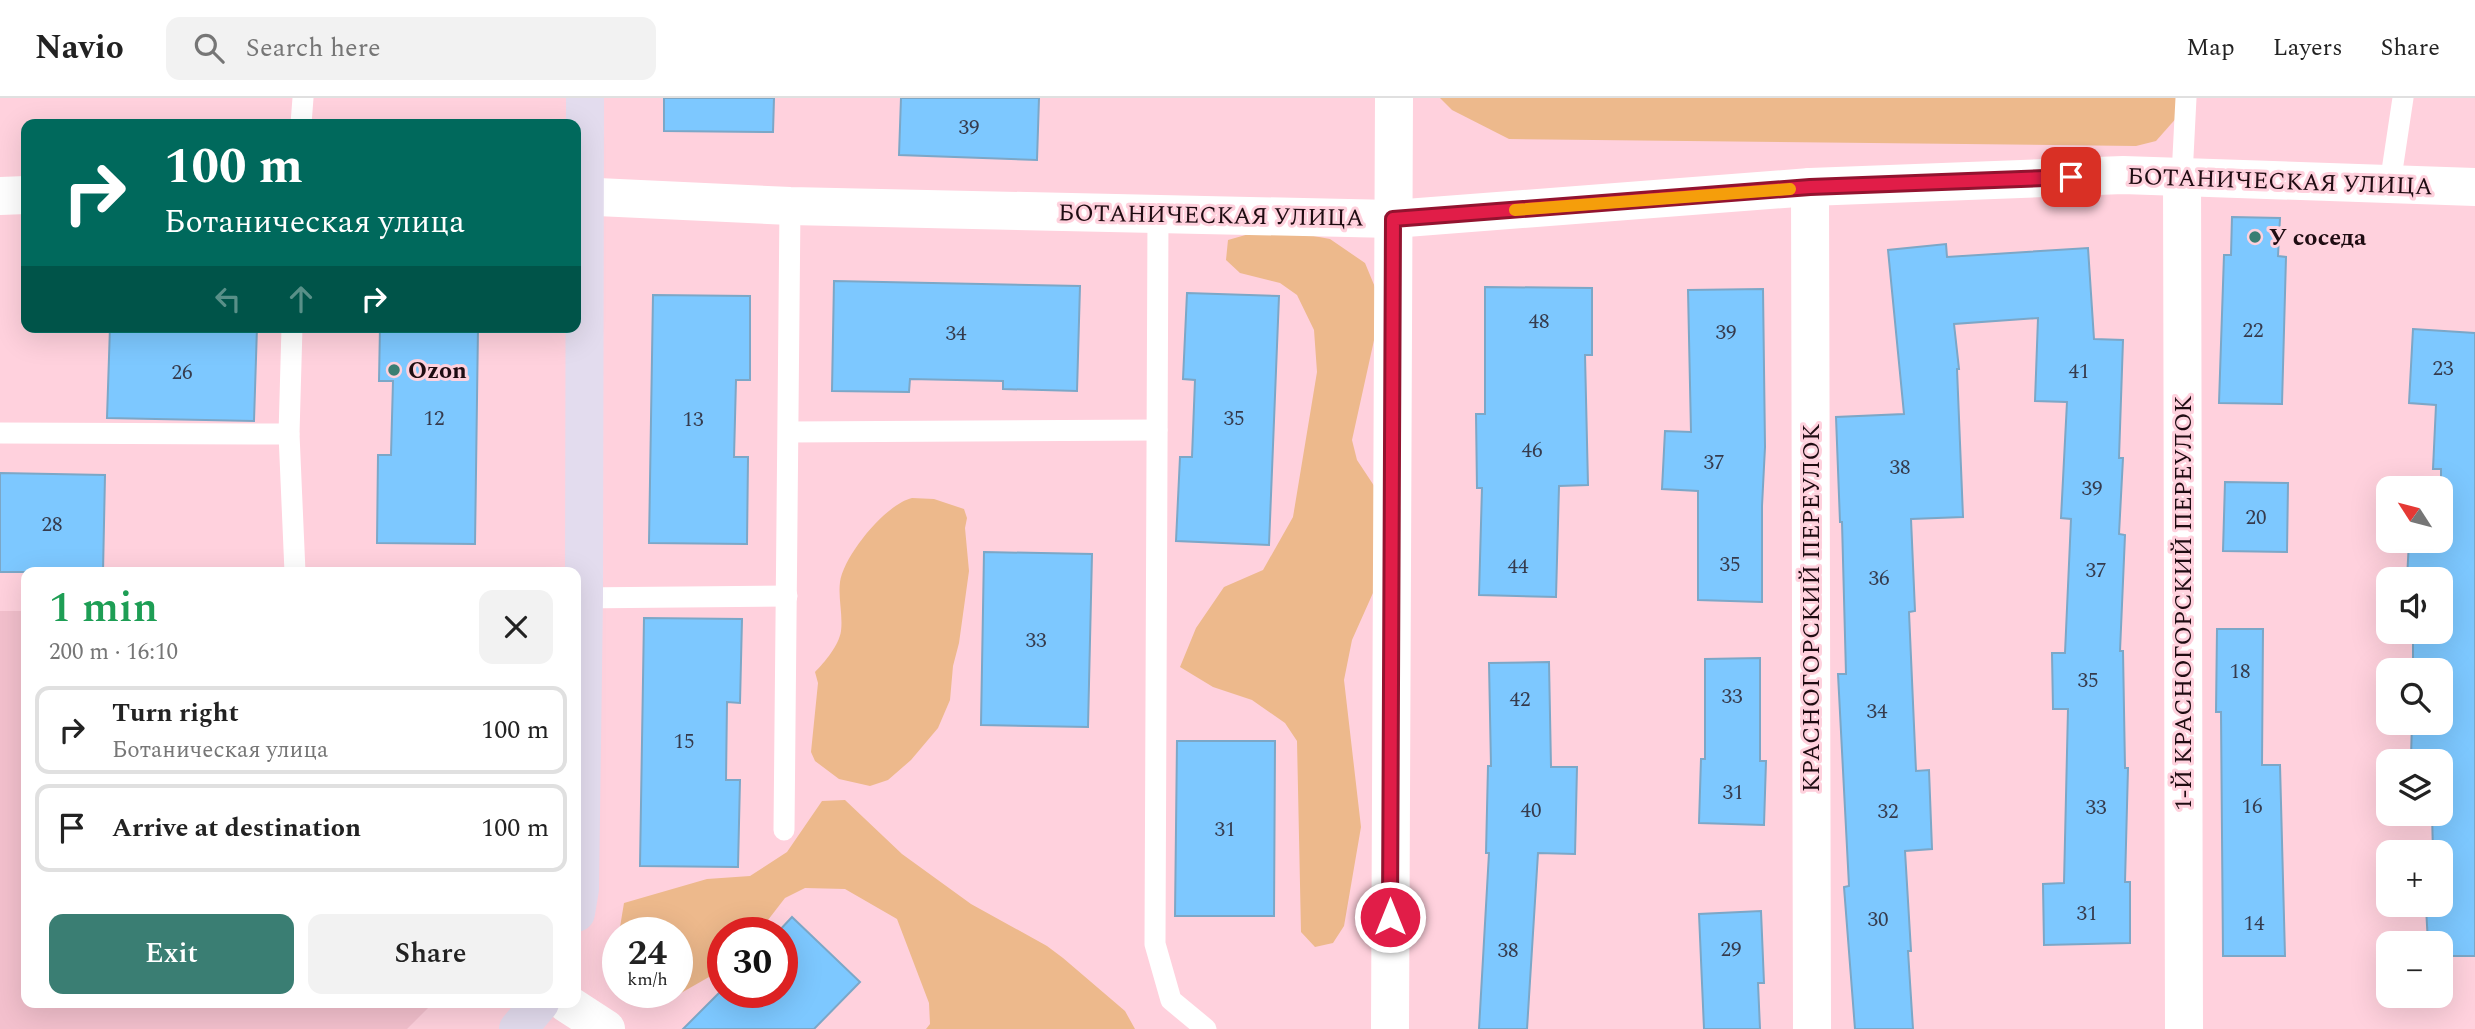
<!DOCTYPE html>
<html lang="en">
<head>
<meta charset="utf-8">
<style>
  body { margin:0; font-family:Spectral,serif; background:#f2f2f2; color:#222; height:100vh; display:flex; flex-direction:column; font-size:26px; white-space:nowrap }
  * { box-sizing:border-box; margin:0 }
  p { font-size:23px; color:#767676 }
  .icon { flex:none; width:38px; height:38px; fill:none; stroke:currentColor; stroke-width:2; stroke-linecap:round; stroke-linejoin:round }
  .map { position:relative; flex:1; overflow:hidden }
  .side { position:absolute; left:21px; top:469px; width:560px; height:441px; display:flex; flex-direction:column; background:#fff; border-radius:14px; box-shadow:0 7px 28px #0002 }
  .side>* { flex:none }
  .hud { position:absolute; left:21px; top:21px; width:560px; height:214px; border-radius:14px; box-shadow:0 7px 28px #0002; background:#00695c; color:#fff; overflow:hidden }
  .needle { width:46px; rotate:306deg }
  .controls { position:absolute; left:2376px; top:378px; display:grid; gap:14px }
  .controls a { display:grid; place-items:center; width:77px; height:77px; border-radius:14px; background:#fff; box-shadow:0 7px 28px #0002; font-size:35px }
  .speed { position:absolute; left:602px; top:819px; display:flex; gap:14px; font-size:35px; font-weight:700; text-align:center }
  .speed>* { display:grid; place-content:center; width:91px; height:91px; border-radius:50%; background:#fff; box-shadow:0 7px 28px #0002; line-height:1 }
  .speed small { font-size:18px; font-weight:400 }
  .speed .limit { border:10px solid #d22; background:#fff; color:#111 }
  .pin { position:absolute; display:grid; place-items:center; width:60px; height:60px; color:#fff; margin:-30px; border-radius:14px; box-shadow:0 4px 10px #0006 }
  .me { position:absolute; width:77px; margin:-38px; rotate:0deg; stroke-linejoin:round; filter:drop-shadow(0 0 5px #0008) }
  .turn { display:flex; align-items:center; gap:24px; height:147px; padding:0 28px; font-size:32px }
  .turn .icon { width:91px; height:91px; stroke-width:2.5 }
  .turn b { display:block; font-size:49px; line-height:60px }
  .lanes { display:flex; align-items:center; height:66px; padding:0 28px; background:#0003; justify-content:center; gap:35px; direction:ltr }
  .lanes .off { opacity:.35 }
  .round { display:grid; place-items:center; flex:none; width:74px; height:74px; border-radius:14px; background:#f2f2f2 }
  .summary { display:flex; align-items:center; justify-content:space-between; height:119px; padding:0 28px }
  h1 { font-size:42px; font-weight:600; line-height:52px; color:#1e9e55 }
  .cta { display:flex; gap:14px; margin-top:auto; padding:14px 28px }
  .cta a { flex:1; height:80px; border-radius:14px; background:#3a7e73; color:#fff; font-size:28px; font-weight:600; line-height:80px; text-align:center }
  .cta a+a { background:#f2f2f2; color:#222 }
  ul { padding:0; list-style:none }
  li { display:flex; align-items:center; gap:21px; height:88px; margin:0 14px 10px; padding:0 14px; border:4px solid #e0e0e0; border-radius:14px }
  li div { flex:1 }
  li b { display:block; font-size:26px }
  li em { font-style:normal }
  header { display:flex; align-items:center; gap:42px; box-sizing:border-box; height:98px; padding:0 35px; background:#fff; border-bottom:2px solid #e0e0e0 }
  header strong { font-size:33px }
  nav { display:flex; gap:38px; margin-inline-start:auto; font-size:24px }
  .search { width:490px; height:63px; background:#f2f2f2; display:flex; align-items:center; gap:18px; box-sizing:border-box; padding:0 24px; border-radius:14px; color:#767676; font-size:26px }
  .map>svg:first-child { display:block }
  .built { fill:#f3c0cd }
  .green { fill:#edb98c }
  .building { fill:#7dc8ff; stroke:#7ca7c7; stroke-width:2 }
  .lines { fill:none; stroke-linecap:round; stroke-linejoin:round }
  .lane { stroke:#fff; stroke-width:21 }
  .street { stroke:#fff; stroke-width:38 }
  .secondary { stroke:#e3dcee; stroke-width:38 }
  .route-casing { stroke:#92132f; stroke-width:18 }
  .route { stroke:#e11d48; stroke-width:12 }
  .slow { stroke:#f59e0b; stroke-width:12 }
  .poi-dot { fill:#3a7e73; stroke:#ffd1dd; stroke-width:2.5 }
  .labels { text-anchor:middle; stroke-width:6; stroke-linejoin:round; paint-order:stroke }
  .number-label { font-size:21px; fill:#363b4d }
  .street-label { font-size:24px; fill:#1f0c12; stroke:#ffd1dd }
  .poi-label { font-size:24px; font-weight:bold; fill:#1f0c12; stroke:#ffd1dd; text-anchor:start }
</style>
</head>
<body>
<header>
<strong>Navio</strong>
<div class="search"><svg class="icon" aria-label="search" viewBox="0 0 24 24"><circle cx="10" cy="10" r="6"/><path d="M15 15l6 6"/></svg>Search here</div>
<nav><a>Map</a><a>Layers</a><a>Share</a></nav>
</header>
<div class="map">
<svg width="2475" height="931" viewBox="0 0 2475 931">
  <rect width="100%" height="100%" fill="#ffd1dd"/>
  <!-- built -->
  <path class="built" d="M0 513H26V905H433L407 931H0Z"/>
  <!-- green -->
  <g class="green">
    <path d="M1440 0H2194L2156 43 2136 48 1509 41 1452 12Z"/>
    <path d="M1270 130 1330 141 1365 165 1382 206 1352 342 1357 362 1402 430 1352 542 1344 582 1361 729 1344 828 1333 845 1315 849 1301 834 1297 643 1285 625 1252 602 1213 589 1180 569 1196 530 1224 489 1263 472 1293 419 1317 274 1314 232 1297 197 1280 185 1240 175 1226 162 1228 142Z"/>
    <path d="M912 400 934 401 964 411 967 420 965 430 969 473 959 545 953 568 950 602 938 630 911 662 888 682 870 688 839 681 815 663 811 654 818 585 815 574C825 564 839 547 841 533 843 517 838 500 840 484 844 457 886 406 912 400Z"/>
    <path d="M845 702 902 756 971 806 1047 848 1063 860 1125 913 1135 931H926L930 926 929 905 897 821 845 791 805 790 785 800 758 835H723V871L667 903 657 894H677V835H619L624 805 707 781 750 778 787 754 822 703Z"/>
  </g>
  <!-- building -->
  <g class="building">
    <path d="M664 0H774L773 34 664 33Z"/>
    <path d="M901 0H1039L1037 62 899 57Z"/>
    <path d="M2232 119 2280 120 2278 158 2286 159 2282 306 2219 305 2224 157H2231Z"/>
    <path d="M1946 146 1947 159 2088 150 2094 241 2123 242 2119 360H2123L2119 436 2125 437 2120 553H2123L2125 670H2128L2125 784H2130V845L2044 847 2043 786 2064 785 2068 611H2053L2052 555H2065L2071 421 2061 420 2067 304 2035 303 2038 220 1954 226 1959 271H1957L1963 419 1911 421 1915 513 1909 514 1916 673 1929 672 1932 751 1905 753 1911 853H1908L1913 931H1855L1844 789 1849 788 1838 576H1846L1842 424H1840L1836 319 1904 316 1888 152Z"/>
    <path d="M834 183 1080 188 1077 293 1003 291V283L910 281 909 294 832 293Z"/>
    <path d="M1485 189 1592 190V257H1585L1588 387 1559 388 1556 499 1479 497 1482 390H1477L1476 316H1485Z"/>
    <path d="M1763 191 1765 349 1762 408V504L1698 502V393L1662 391 1665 333 1691 334 1688 192Z"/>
    <path d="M1187 195 1279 198 1269 447 1176 443 1180 359H1192L1195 282 1183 281Z"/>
    <path d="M653 197 750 198V282H736L734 359H748L747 446 649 445Z"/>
    <path d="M110 229H257L254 323 107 320Z"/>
    <path d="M380 229H478L475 446 377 445 378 357H391L393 283H379Z"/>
    <path d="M2413 231 2475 235V858H2441V845H2428L2426 809 2441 807V754H2433L2432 716H2441V663H2432V659H2411L2412 625H2441V572H2413V534H2441V481H2407L2409 443H2441V371H2433L2436 307 2409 305Z"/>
    <path d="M0 375 105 377 103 474H0Z"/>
    <path d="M2225 384 2288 385 2287 454 2223 453Z"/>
    <path d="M984 454 1092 456 1088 629 981 627Z"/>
    <path d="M644 520 742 521 740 605 727 604 726 682H740L738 769 640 768Z"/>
    <path d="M2217 531H2263L2262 667H2280L2285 858H2223L2221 614H2216Z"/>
    <path d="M1760 560V663H1766L1764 727 1699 725 1701 661H1705V561Z"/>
    <path d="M1549 564 1551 669H1577L1575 756 1538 755 1527 931H1479L1489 755H1486L1488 668H1491L1489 565Z"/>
    <path d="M1177 643H1275L1274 818H1175Z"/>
    <path d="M1761 813 1764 885H1758L1760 931H1704L1699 816Z"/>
    <path d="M792 819 860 884 814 931H683L723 891V894H782V835H777Z"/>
  </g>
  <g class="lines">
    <!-- lane -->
    <g class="lane">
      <path d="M301 26 303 0"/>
      <path d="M2182 78 2186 0"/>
      <path d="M2390 86 2403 0"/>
      <path d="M1158 116 1155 846 1171 902 1206 931"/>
      <path d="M292 229 289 336 295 474"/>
      <path d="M789 334 1157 332"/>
      <path d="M0 335 289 336"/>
      <path d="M576 500 787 498"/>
      <path d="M784 732 790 108"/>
    </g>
    <!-- street -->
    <g class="street">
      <path d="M2182 78 2184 931"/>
      <path d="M1810 89 1812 931"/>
      <path d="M0 98 26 97"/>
      <path d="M576 98 790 108 1393 121 1810 89 2123 77 2475 89"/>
      <path d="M566 905 606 931"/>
      <path d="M1390 931 1394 0"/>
    </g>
    <!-- secondary -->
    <g class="secondary">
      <path d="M576 815 580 791 584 500 585 0"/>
      <path d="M518 931 540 905"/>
    </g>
  </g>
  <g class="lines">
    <!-- route casing -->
    <g class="route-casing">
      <path id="route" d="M1390 819 1393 121 1810 89 2071 79"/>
    </g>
    <!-- route -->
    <use href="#route" class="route"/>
    <!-- slow -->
    <path class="slow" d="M1515 112 1790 91"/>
  </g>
  <!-- markers -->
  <g class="poi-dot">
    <circle cx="2255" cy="139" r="7"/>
    <circle cx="394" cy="272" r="7"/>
  </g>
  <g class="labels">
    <!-- number labels -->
    <g class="number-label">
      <text x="969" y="36">39</text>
      <text x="1539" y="230">48</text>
      <text x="2253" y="239">22</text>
      <text x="1726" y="241">39</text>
      <text x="956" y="242">34</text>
      <text x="2443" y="277">23</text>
      <text x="2079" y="280">41</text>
      <text x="182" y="281">26</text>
      <text x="434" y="327">12</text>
      <text x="1234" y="327">35</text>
      <text x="693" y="328">13</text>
      <text x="1532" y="359">46</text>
      <text x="1714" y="371">37</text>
      <text x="1900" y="376">38</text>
      <text x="2092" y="397">39</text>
      <text x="2256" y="426">20</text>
      <text x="52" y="433">28</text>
      <text x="1730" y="473">35</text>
      <text x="1518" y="475">44</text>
      <text x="2096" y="479">37</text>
      <text x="1879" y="487">36</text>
      <text x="1036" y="549">33</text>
      <text x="2240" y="580">18</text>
      <text x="2088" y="589">35</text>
      <text x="1732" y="605">33</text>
      <text x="1520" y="608">42</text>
      <text x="1877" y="620">34</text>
      <text x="684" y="650">15</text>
      <text x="1733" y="701">31</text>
      <text x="2252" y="715">16</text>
      <text x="2096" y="716">33</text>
      <text x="1531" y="719">40</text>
      <text x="1888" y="720">32</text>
      <text x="1225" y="738">31</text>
      <text x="2087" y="822">31</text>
      <text x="1878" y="828">30</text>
      <text x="2254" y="832">14</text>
      <text x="1731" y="858">29</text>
      <text x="1508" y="859">38</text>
    </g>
    <!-- street labels -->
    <g class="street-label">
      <text transform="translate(2280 83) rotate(2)" y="8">БОТАНИЧЕСКАЯ УЛИЦА</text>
      <text transform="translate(1211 117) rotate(1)" y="8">БОТАНИЧЕСКАЯ УЛИЦА</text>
      <text transform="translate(2183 505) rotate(-90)" y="8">1-Й КРАСНОГОРСКИЙ ПЕРЕУЛОК</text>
      <text transform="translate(1811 510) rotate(-90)" y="8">КРАСНОГОРСКИЙ ПЕРЕУЛОК</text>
    </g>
    <!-- poi labels -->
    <g class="poi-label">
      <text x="2269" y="147">У соседа</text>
      <text x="408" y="280">Ozon</text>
    </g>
  </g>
</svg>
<div class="controls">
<a><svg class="needle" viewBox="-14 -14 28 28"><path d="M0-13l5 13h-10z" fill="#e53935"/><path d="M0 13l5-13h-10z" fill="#767676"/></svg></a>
<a><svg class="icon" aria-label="sound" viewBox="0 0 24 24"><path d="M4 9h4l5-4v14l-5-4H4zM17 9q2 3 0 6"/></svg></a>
<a><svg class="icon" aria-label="search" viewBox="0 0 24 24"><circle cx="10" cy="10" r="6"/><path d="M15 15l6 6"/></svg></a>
<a><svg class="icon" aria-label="layers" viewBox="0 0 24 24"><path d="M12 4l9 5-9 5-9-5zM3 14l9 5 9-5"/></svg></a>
<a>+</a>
<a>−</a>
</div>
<div class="speed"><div>24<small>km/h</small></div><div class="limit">30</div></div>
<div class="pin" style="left:2071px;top:79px;background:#d93025"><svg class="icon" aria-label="arrive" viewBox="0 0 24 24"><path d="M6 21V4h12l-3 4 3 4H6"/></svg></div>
<svg class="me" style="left:1390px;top:819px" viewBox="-20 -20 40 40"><circle r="17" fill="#e11d48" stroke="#fff" stroke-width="3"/><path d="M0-11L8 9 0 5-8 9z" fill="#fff"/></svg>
<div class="hud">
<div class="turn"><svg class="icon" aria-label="right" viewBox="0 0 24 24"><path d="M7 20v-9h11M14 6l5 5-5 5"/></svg><div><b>100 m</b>Ботаническая улица</div></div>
<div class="lanes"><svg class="icon off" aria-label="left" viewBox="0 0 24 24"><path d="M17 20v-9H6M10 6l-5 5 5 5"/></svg><svg class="icon off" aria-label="ahead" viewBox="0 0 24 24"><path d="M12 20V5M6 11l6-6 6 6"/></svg><svg class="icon" aria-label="right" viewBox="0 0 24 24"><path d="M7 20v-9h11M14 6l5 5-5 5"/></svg></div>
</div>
<section class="side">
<div class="summary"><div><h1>1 min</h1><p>200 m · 16:10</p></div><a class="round"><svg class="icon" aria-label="close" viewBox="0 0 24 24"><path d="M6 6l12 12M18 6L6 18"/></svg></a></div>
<ul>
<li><svg class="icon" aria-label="right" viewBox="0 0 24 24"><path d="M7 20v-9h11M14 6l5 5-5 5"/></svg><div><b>Turn right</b><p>Ботаническая улица</p></div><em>100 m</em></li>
<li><svg class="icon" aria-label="arrive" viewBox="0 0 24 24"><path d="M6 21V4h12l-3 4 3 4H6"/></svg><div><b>Arrive at destination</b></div><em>100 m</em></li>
</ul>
<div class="cta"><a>Exit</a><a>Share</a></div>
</section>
</div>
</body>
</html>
